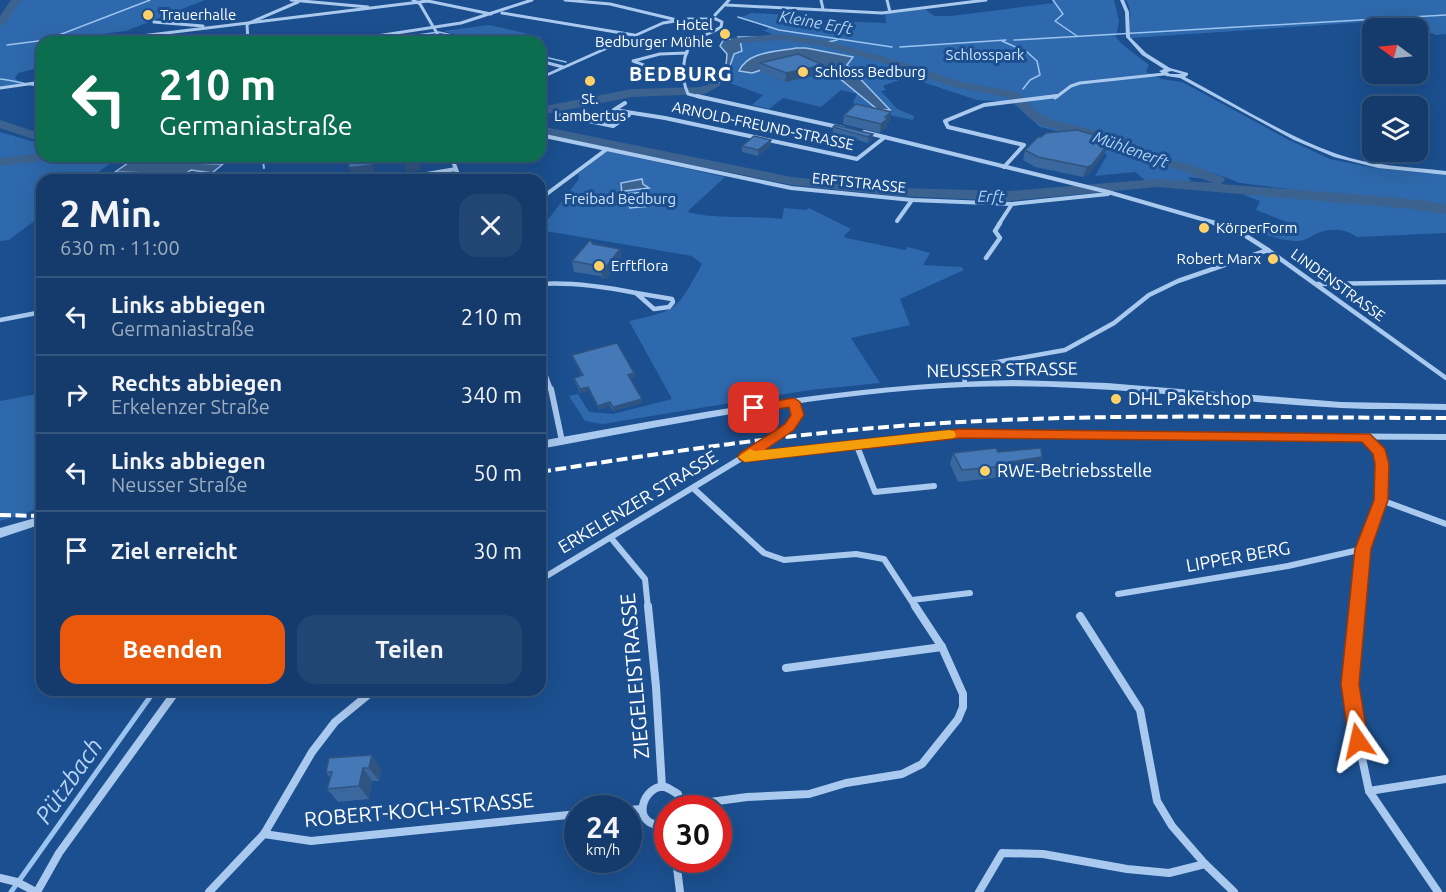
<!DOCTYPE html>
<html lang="de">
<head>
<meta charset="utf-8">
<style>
  body { margin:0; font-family:Ubuntu,sans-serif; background:#214673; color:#f1f3f6; height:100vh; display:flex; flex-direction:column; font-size:22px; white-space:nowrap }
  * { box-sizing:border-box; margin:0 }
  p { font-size:20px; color:#9dadc1 }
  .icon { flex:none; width:33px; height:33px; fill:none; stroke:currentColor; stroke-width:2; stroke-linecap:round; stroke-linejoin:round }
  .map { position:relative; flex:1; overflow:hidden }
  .sheet { position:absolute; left:36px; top:174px; width:510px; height:522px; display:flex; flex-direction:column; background:#143b6b; border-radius:18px; box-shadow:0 6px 24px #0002,0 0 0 2px #33557e }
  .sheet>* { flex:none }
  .guide { position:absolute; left:36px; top:36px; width:510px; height:126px; border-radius:18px; box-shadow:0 6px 24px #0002,0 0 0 2px #33557e; background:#0b6e4f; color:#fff; overflow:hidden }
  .needle { width:39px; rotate:285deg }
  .buttons { position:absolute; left:1362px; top:18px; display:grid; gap:12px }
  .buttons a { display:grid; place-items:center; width:66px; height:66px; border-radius:12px; background:#143b6b; box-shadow:0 6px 24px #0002,0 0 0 2px #33557e; font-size:30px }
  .speed { position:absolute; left:564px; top:795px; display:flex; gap:12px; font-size:30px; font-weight:700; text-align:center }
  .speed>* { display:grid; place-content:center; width:78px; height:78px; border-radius:50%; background:#143b6b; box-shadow:0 6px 24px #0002,0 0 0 2px #33557e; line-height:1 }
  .speed small { font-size:15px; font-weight:400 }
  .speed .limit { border:9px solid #d22; background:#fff; color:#111 }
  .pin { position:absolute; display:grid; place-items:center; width:51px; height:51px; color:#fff; margin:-26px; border-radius:12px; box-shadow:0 3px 9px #0006 }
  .me { position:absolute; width:66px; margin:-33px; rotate:349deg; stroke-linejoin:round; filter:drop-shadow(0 0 4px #0008) }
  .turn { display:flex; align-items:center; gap:21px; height:126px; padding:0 24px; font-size:27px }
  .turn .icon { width:78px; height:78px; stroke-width:2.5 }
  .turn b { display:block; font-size:42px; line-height:51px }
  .round { display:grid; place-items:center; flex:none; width:63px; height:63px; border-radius:18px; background:#214673 }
  .headline { display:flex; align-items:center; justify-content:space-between; height:102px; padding:0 24px }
  h1 { font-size:36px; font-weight:700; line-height:45px }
  .cta { display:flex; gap:12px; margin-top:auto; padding:12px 24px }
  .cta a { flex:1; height:69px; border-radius:18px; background:#ea580c; color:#fff; font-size:24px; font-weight:700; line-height:69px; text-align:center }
  .cta a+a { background:#214673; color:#f1f3f6 }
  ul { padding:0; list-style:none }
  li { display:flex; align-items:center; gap:18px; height:78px; padding:0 24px; border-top:2px solid #33557e }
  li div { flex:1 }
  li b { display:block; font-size:22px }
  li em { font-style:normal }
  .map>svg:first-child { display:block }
  .green { fill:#2e69ad }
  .water { fill:#3c6290; stroke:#9cc4f0; stroke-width:1.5 }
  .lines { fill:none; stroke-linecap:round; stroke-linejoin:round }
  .stream-far2 { stroke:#9cc4f0; stroke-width:1.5 }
  .stream-far1 { stroke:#9cc4f0; stroke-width:2 }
  .stream { stroke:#9cc4f0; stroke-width:5 }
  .river { fill:#3c6290; fill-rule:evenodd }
  .minor-far4 { stroke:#a9c9ee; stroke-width:3 }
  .minor-far3 { stroke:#a9c9ee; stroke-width:4 }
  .minor-far2 { stroke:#a9c9ee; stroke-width:4.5 }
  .minor-far1 { stroke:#a9c9ee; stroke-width:6 }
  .minor { stroke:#a9c9ee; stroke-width:8 }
  .tertiary { fill:#a9c9ee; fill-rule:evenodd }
  .rail { stroke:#fff; stroke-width:4; stroke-dasharray:11 4.5; stroke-linecap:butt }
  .wall { fill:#3a679d }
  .shaded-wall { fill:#305480 }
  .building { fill:#4478b7; stroke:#305480; stroke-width:1.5 }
  .route { fill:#ea580c; stroke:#983908; stroke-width:1.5 }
  .slow { fill:#f59e0b }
  .poi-dot { fill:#ffd166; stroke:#1b4f8f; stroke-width:2 }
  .labels { text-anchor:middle; stroke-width:6; stroke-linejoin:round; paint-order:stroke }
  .far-poi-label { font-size:15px; fill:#fff; stroke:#1b4f8f; text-anchor:start }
  .far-park-label { font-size:15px; fill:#cfe3fa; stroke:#1b4f8f }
  .far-street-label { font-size:15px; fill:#fff; stroke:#1b4f8f }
  .far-water-label { font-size:16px; font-style:italic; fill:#b5d3f5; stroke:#1b4f8f }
  .street-label { font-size:18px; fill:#fff; stroke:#1b4f8f }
  .poi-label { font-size:18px; fill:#fff; stroke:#1b4f8f; text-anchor:start }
  .far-district-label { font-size:20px; font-weight:bold; letter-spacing:1.5px; fill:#fff; stroke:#1b4f8f }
  .near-street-label { font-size:21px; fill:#fff; stroke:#1b4f8f }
  .near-water-label { font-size:24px; font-style:italic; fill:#b5d3f5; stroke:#1b4f8f }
</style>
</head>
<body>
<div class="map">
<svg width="1446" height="892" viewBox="0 0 1446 892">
  <rect width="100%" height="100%" fill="#1b4f8f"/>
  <!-- green -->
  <g class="green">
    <path d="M19 0H205L126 31 85 36 81 42H42V67L18 73 15 78 21 84 0 87V26Z"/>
    <path d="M1052 0H1114L1119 21 1116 37 1122 44 1149 65 1146 72 1162 79 1182 82 1287 139 1330 159 1375 168 1446 175V233L1357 237C1347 229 1329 227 1316 234 1308 238 1303 242 1294 241 1280 240 1264 234 1251 230L1254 226 1270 229 1272 227 1296 234 1299 231 1292 224 1256 210 1260 201 1243 195H1298L1288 189 1240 183 1211 172 1215 177 1208 179 1188 177 1191 181H1146L1135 172 1095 176 1107 155 1086 138 1040 127 1012 102 977 100 907 77 883 86 886 90 881 91 897 109 914 116 913 120 860 109 853 102 857 94 841 90 821 107 783 98 769 109 752 105 763 95 724 81 704 94 693 93C716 90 728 76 734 54L742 51 740 40 772 34 762 30H767L768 27 739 18 752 13 803 16V20L886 23 885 14 925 9 934 16H951L1053 3Z"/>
    <path d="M1126 0H1446V34L1436 35 1396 20 1131 38C1126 26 1135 15 1126 0Z"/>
    <path d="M489 25 542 37C532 41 529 35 521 34 512 34 494 41 485 41 472 40 456 34 443 31Z"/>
    <path d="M0 132 42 144V156H120L88 180H42V215L9 240 0 241Z"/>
    <path d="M607 151 725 177 687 212C720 220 749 215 782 219L784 208 806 210 809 208 851 229 844 236 846 238 905 250 908 247 930 253 923 265 961 267 964 270 900 299 910 325 851 338 880 383 810 390 603 424 585 421 569 396 578 394 589 412 613 414 672 399 629 321C680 310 677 309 702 264L692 256 540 230 579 179 578 174Z"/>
    <path d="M42 393V508L0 521V401Z"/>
  </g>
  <!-- water -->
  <g class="water">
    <path d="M738 37H758L740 40 742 51 734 54C728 75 717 91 693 93L690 89C712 90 727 77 727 54L720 46 724 39 738 40Z"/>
    <path d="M796 48H806L853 57 847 65 890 110H878L839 78 813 67 783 63 752 73 739 71C748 51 776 52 796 48Z"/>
    <path d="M131 161 223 164 212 173 191 170 185 174 115 172Z"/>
    <path d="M642 179 643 184 649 188 625 191V194L646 192 650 206 630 208 625 196 622 195 621 183Z"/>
  </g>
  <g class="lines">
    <!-- stream-far2 -->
    <g class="stream-far2">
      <path d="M1053 0 1063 14 1055 21 1077 36"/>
      <path d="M738 17 779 30 892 47"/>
      <path d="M677 29 701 21"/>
      <path d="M1014 40 1446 15"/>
      <path d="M1002 41 1018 48"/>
      <path d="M367 42 439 32 482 42"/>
      <path d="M824 43 837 40"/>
      <path d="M7 45 46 40 150 0"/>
      <path d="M900 47 1006 40"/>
      <path d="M540 56 566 62"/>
      <path d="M0 79C16 80 27 86 42 86"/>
      <path d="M1023 89 1030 80 1040 75 1037 61 1026 51"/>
    </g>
    <!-- stream-far1 -->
    <path class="stream-far1" d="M255 156 263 162 264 168"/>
    <!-- stream -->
    <path class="stream" d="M11 892 155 690"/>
    <!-- river -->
    <g class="river">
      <path d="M11 0H21L4 25 0 26V16Z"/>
      <path d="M782 34 824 40 912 65 957 81 1018 92 1037 112 1053 120 1125 138 1157 157 1189 164 1223 177 1225 180 1221 184 1402 198 1446 204V214L1402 208 1157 187 1009 201 898 196 792 185 540 134V126L792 177 898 188 1009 191 1157 179 1213 183 1180 170 1147 163 1115 144 1043 126 1029 118 1010 98 950 86 904 69 823 46 782 40 740 43 737 51 733 52 728 49 731 38Z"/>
      <path d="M715 81 721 85 705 94 632 97 540 115V107L632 89 703 87Z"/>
      <path d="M0 120 42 134V142L0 128Z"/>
      <path d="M42 153V156H59L52 160 0 166V158Z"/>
    </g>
    <!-- minor-far4 -->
    <g class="minor-far4">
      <path d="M291 0 368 7"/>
      <path d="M413 0 420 4 438 35 465 42"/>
      <path d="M565 0 610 4 677 20"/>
      <path d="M821 0 823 9"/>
      <path d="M887 0 890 12"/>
      <path d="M428 1 491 14"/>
      <path d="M726 5 882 13 986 0"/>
      <path d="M502 13 634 35"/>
      <path d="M715 15 729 0"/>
      <path d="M154 22 203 26"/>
      <path d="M92 42 428 1 423 0"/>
      <path d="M248 42 247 24 298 2"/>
      <path d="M338 42 461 23 532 0"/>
      <path d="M540 61 563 67"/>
      <path d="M664 73 633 61 660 54 687 53"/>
      <path d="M540 78 663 23 688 19H716"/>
      <path d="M0 88 42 82"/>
      <path d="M704 98 688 94C681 79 681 52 695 40 703 34 713 33 721 27L722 22 716 19"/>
      <path d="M1055 98 1071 86 1080 83 1164 74"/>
    </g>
    <!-- minor-far3 -->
    <g class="minor-far3">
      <path d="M697 96 843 128"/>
      <path d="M625 103 614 110 665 118 857 159 885 137"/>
      <path d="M560 115 613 126 629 115"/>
      <path d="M864 132 1108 192 1219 224"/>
      <path d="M540 135 791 188 912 200 1012 204 1108 194"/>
      <path d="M451 156 460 180"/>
      <path d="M1004 167 1024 145 948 127 945 121 984 105 1057 96"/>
      <path d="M391 180 456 169"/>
      <path d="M540 199 607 149"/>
      <path d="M897 221 912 200"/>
      <path d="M999 224 1012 204"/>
    </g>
    <!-- minor-far2 -->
    <g class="minor-far2">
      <path d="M1214 223 1235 229 1268 250 1446 378"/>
      <path d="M986 258 1000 238 995 231 1000 223"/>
      <path d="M540 284C570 282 606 287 636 293"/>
      <path d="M1317 284 1446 282"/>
      <path d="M636 293 672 299 673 302 669 307 654 309Z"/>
      <path d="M0 320 42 312"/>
      <path d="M540 360 551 390"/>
      <path d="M965 384 964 376 970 367 1065 350 1114 323 1149 295 1178 281 1268 250"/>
    </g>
    <!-- minor-far1 -->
    <g class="minor-far1">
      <path d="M551 389 562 441"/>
      <path d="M857 446 875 492 934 486"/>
      <path d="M745 457 960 434 1446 437"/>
      <path d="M693 488 764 553 784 560 856 554 884 559 916 608"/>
      <path d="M1381 500 1446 524"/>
      <path d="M611 538 645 579 648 608"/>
      <path d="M540 580 778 436 790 427 797 415 794 402"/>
      <path d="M1118 594 1288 566 1363 549"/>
      <path d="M912 600 970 593"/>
      <path d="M1357 608 1363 549 1381 500 1380 453 1365 438"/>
    </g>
    <!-- minor -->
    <g class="minor">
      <path d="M648 606 656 687 662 787"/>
      <path d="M1357 606 1350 684 1354 720 1369 791 1438 892"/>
      <path d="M1080 616 1140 710 1157 801 1172 826 1205 864 1234 892"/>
      <path d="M786 668 942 647"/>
      <path d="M1369 791 1446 779"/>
      <path d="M681 806 747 797 809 794 846 783 902 774 922 764 958 719 963 707V694L942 647 915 606"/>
      <path d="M628 810 642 809"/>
      <path d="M668 826C626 828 644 783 665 787 669 788 674 792 678 794L681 808"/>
      <path d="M264 834 311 841 578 814"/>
      <path d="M676 860 680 892"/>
      <path d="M0 878 17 882 36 892"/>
      <path d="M37 892 59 853 177 690"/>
      <path d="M209 892 264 834 312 752 335 722 374 690"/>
      <path d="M979 892 1002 853 1043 854 1127 869 1169 873 1205 864"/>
    </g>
    <!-- tertiary -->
    <g class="tertiary">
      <path d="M1120 0H1124L1129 12 1130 37 1146 53 1170 68 1188 73V75L1185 77C1234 103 1284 135 1337 154 1371 166 1410 167 1446 171V175L1378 168 1334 157 1294 140 1180 78 1166 76 1159 71 1164 69 1142 55 1126 37 1125 12ZM1172 71 1182 74H1170L1167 72Z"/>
      <path d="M1013 380 1107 383 1341 402 1446 404V410C1411 409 1376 410 1341 408 1216 401 1091 382 966 387 822 393 681 423 540 449V441C697 413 853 383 1013 380Z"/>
      <path d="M42 516V524L0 538V528Z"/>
    </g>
    <!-- rail -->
    <g class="rail">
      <path d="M540 472C680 450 820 429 962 422 1123 413 1285 418 1446 418"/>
      <path d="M0 515 42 516"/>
    </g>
  </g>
  <!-- wall -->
  <g class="wall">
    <path d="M760 63 823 65V74L785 82 760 72Z"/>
    <path d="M844 115 890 121 887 123V127L880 133 843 124Z"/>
    <path d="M833 127 873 134 872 140 868 143 833 133Z"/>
    <path d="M771 140 770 146 758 156 742 152V146Z"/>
    <path d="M1108 144 1105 153 1088 175 1083 177 1035 167 1023 160 1025 150Z"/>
    <path d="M593 244 620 249 621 259 607 278 602 279 601 276 574 272 572 261Z"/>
    <path d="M572 355 634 373 635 377 630 378 642 399V403L613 411 610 406 599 410 589 390 580 393 575 382 574 378 582 376 573 358Z"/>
    <path d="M998 452 1042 457 1037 469 1003 474 1002 477 958 482 950 464 953 453Z"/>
    <path d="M329 758 381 768 379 781H372L369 799 338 802 327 789 330 778 326 772Z"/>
  </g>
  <!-- shaded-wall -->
  <g class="shaded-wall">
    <path d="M823 65V74L785 82 786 73Z"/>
    <path d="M891 112 890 121 887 123V127L880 133 881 124 885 117Z"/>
    <path d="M873 134 872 140 868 143V137Z"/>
    <path d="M771 140 770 146 758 156V150Z"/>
    <path d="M1108 144 1105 153 1088 175 1083 177 1087 167Z"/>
    <path d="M370 156H371L376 178 363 180H353L349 168Z"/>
    <path d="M417 157 421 170 406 172 403 159Z"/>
    <path d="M620 249 621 259 607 278 602 279 601 268Z"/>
    <path d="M634 373 635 377 628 379V375Z"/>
    <path d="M588 387 589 390 580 393V389Z"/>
    <path d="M642 399V403L613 411V407Z"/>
    <path d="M610 402V406L599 410 598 406Z"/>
    <path d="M1042 457 1037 469 1003 474 1006 466 1004 463Z"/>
    <path d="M372 755 381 768 379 781 369 768Z"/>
    <path d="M363 768 372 781 369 799 359 786Z"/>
  </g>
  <!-- building -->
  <g class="building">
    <path d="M798 54 823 65 786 73 760 63Z"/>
    <path d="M856 104 891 112 885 117 888 118 881 124 844 115Z"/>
    <path d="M835 125 873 134 868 137 833 127Z"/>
    <path d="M1077 130 1098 136 1108 144 1092 165 1087 167 1038 157 1025 150 1038 137H1041L1046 133Z"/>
    <path d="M754 136 771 140 758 150 742 146Z"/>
    <path d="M347 156H370L372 165 349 168Z"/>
    <path d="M401 156H417V157L403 159Z"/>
    <path d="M590 240 593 244 620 249 606 267 601 268 599 266 572 261Z"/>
    <path d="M617 343 634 373 628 375 642 399 613 407 610 402 598 406 588 387 580 389 574 378 583 375 572 355Z"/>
    <path d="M996 448 998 452 1041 448 1042 457 1004 463 1006 466 962 470 953 453Z"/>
    <path d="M372 755 369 768H363L359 786 327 789 332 772H326L329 758Z"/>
  </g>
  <!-- route -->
  <path class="route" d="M794 398 800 402 804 415 794 430 765 450 960 429 1370 434 1385 449 1389 464 1388 500 1371 549 1359 684 1368 741 1365 748 1358 751 1352 748 1349 741 1341 684 1355 549 1374 500 1375 464 1373 454 1362 442 960 438 745 462 740 460 738 457 740 453 785 424 791 415 789 407 754 413 749 411 747 408 749 405Z"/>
  <!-- slow -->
  <path class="slow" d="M949 430 954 431 956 435 954 438 745 462 738 457 750 449 755 451Z"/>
  <!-- markers -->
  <g class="poi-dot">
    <circle cx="148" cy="15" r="6"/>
    <circle cx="725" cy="34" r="6"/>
    <circle cx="803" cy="72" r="6"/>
    <circle cx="590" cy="81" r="6"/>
    <circle cx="1204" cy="228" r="6"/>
    <circle cx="1273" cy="259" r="6"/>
    <circle cx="599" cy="266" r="6"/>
    <circle cx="1116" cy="399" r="6"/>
    <circle cx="985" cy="471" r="6"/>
  </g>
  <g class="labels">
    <!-- far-poi labels -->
    <g class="far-poi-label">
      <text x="160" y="20">Trauerhalle</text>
      <text x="713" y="30" text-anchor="end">Hotel<tspan x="713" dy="17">Bedburger Mühle</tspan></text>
      <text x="815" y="77">Schloss Bedburg</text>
      <text x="590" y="104" text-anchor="middle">St.<tspan x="590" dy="17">Lambertus</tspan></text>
      <text x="1216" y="233">KörperForm</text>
      <text x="1261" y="264" text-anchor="end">Robert Marx</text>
      <text x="611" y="271">Erftflora</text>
    </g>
    <!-- far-park labels -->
    <g class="far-park-label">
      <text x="985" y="60">Schlosspark</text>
      <text x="620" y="204">Freibad Bedburg</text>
    </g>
    <!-- far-street labels -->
    <g class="far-street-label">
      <text transform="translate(763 126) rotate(12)" y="5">ARNOLD-FREUND-STRASSE</text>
      <text transform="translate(859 183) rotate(6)" y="5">ERFTSTRASSE</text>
      <text transform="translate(1338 285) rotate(36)" y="5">LINDENSTRASSE</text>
    </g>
    <!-- far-water labels -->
    <g class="far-water-label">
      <text transform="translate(816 22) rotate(10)" y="6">Kleine Erft</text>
      <text transform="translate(1131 149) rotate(20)" y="6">Mühlenerft</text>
      <text transform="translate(991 196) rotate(1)" y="6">Erft</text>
    </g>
    <!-- street labels -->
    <g class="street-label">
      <text transform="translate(1002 370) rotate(-1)" y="6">NEUSSER STRASSE</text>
      <text transform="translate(638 502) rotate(-31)" y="6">ERKELENZER STRASSE</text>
      <text transform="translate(1238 557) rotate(-10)" y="6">LIPPER BERG</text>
    </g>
    <!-- poi labels -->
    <g class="poi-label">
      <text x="1128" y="405">DHL Paketshop</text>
      <text x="997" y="477">RWE-Betriebsstelle</text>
    </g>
    <!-- far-district labels -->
    <g class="far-district-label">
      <text x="681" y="81">BEDBURG</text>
    </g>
    <!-- near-street labels -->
    <g class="near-street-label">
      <text transform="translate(635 676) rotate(-95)" y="7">ZIEGELEISTRASSE</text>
      <text transform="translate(419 810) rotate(-5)" y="7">ROBERT-KOCH-STRASSE</text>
    </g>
    <!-- near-water labels -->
    <g class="near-water-label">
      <text transform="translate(69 781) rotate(-55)" y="8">Pützbach</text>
    </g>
  </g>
</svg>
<div class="buttons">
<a><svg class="needle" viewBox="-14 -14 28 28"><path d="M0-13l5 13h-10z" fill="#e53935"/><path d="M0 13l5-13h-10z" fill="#9dadc1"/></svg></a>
<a><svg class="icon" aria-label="layers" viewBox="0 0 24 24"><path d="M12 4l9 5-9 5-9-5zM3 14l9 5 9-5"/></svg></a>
</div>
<div class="speed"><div>24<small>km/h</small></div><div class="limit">30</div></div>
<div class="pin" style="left:754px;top:408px;background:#d93025"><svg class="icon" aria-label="arrive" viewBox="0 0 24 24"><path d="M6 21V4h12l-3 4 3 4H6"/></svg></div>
<svg class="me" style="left:1358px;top:741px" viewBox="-20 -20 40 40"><path d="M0-17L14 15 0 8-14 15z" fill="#ea580c" stroke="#fff" stroke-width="4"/></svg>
<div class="guide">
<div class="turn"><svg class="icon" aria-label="left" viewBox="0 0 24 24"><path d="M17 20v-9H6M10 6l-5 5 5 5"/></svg><div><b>210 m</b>Germaniastraße</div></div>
</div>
<section class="sheet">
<div class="headline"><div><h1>2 Min.</h1><p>630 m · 11:00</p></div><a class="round"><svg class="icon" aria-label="close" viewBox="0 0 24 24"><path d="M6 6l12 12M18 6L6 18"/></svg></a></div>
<ul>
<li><svg class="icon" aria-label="left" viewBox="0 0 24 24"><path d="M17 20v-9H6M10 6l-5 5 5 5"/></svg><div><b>Links abbiegen</b><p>Germaniastraße</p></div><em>210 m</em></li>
<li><svg class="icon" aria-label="right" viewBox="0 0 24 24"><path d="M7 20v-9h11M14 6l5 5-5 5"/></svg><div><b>Rechts abbiegen</b><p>Erkelenzer Straße</p></div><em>340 m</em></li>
<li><svg class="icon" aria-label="left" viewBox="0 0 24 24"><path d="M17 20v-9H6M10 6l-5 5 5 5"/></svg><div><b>Links abbiegen</b><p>Neusser Straße</p></div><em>50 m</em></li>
<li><svg class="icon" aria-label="arrive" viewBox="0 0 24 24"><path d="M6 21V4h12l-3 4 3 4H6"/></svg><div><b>Ziel erreicht</b></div><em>30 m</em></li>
</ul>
<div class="cta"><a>Beenden</a><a>Teilen</a></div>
</section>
</div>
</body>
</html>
